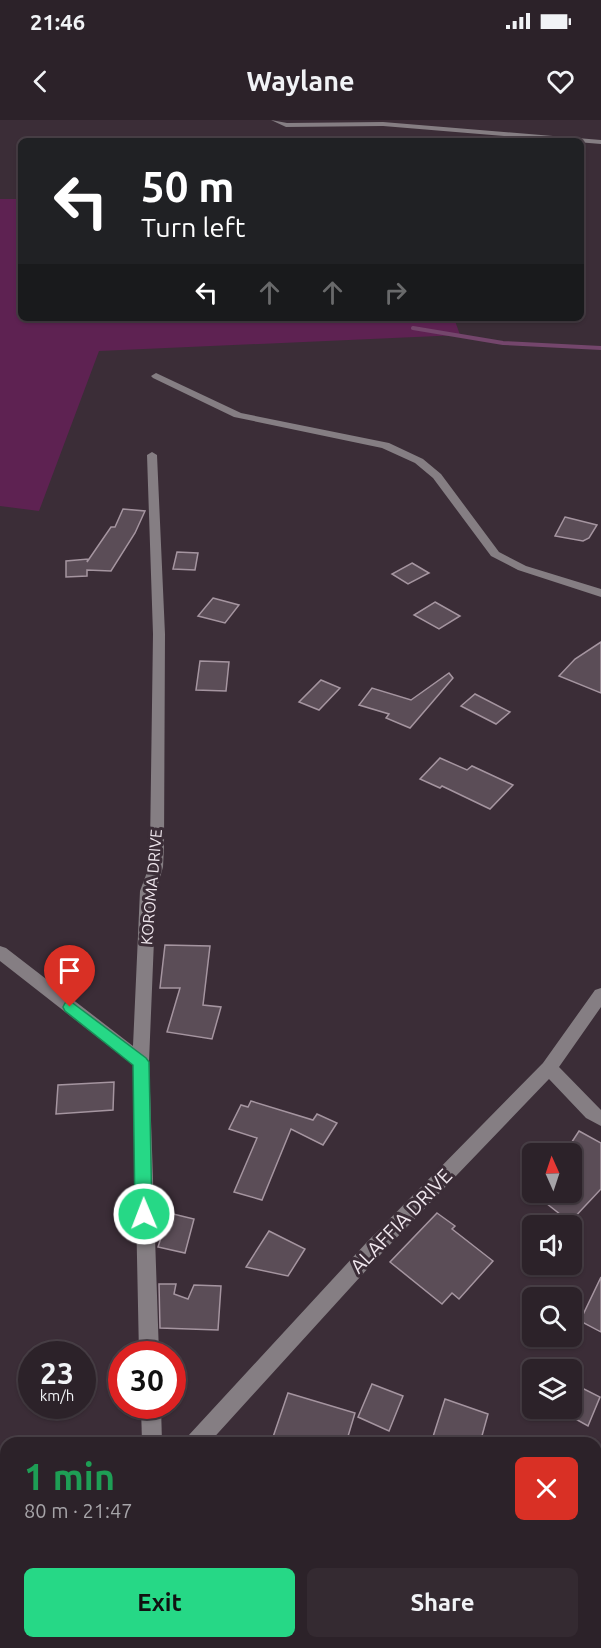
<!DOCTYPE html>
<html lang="en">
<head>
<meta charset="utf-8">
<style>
  body { margin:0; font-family:Ubuntu,sans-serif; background:#342a31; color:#f1f3f6; height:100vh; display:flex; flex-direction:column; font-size:22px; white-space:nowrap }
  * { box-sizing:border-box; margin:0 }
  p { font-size:20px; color:#a6a4a8 }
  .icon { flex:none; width:33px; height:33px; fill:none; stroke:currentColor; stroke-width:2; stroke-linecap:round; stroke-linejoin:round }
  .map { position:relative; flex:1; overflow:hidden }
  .details { position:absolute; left:0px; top:1317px; width:602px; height:212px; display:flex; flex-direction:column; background:#2c2229; border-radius:18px 18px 0 0; box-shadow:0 2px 4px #0004,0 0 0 2px #483f46 }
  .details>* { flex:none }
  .top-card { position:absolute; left:18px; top:18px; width:566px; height:183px; border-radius:9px; box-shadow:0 2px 4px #0004,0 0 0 2px #483f46; background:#202124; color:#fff; overflow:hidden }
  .needle { width:39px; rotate:357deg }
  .fabs { position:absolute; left:522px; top:1023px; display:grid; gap:12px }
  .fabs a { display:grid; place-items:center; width:60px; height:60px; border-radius:9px; background:#2c2229; box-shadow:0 2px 4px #0004,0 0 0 2px #483f46; font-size:30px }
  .speed { position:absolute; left:18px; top:1221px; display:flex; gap:12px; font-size:30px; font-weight:700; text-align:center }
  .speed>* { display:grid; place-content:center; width:78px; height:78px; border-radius:50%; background:#2c2229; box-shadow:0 2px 4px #0004,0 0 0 2px #483f46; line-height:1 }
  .speed small { font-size:15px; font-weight:400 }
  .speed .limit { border:9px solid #d22; background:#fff; color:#111 }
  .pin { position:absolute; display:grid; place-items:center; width:51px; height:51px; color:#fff; margin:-62px -26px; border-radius:50% 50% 50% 0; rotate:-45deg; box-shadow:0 0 6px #0007 }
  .pin .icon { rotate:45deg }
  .me { position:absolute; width:66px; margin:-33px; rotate:359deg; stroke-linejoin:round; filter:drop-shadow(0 0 4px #0008) }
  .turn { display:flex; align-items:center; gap:21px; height:126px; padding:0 24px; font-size:27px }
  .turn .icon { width:78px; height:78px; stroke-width:2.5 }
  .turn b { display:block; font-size:42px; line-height:51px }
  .lanes { display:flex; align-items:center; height:57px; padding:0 24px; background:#0003; justify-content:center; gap:30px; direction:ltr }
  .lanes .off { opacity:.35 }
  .round { display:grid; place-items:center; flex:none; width:63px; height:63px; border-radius:9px; background:#342a31 }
  .head { display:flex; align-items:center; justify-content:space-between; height:102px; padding:0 24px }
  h1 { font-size:36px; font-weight:700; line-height:45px; color:#1e9e55 }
  .cta { display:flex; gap:12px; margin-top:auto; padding:12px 24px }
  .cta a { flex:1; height:69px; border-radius:9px; background:#26d886; color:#111; font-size:24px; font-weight:700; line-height:69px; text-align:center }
  .cta a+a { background:#342a31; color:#f1f3f6 }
  .status { display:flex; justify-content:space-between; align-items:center; height:42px; padding:0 30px; background:#2c2229; direction:ltr }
  .status svg { height:16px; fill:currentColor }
  header { display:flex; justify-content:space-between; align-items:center; height:78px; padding:0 24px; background:#2c2229; font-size:27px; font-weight:700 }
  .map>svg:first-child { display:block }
  .green { fill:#5e2252 }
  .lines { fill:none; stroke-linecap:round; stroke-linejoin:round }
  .stream { stroke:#74466c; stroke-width:4 }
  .building { fill:#5b4d57; stroke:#a595a0; stroke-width:1.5 }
  .minor { fill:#857e83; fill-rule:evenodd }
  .route { fill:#26d886; stroke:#198c57; stroke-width:1.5 }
  .labels { text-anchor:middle; stroke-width:6; stroke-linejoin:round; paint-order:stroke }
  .street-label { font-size:16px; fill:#efe6ed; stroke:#3b2d37 }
  .near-street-label { font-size:20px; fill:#efe6ed; stroke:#3b2d37 }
</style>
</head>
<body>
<div class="status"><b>21:46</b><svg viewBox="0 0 49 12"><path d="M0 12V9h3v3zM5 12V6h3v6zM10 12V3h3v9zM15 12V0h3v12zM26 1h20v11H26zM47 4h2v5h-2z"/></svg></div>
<header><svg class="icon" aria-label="back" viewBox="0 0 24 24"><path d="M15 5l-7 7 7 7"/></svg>Waylane<svg class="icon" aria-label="heart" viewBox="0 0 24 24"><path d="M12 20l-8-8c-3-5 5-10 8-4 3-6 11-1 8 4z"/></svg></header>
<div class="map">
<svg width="601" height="1528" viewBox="0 0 601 1528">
  <rect width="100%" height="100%" fill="#3b2d37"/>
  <!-- green -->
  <path class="green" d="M0 79H21V198H454L460 215 99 231 39 391 0 386Z"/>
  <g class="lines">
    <!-- stream -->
    <path class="stream" d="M413 208 503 223 601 228"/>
  </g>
  <!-- building -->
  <g class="building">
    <path d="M123 389 145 391 135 413 111 451 87 450V456L66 457V441L88 439 87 442 111 407H115Z"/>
    <path d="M565 397 597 405 589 418 583 421 555 416Z"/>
    <path d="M177 432 198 433 195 450 173 449Z"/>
    <path d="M412 443 429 453 408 464 392 454Z"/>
    <path d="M213 478 239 485 225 503 198 496Z"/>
    <path d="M435 482 460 496 439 509 414 495Z"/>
    <path d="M601 522V573L559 556 575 539Z"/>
    <path d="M200 541 229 542 226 571 196 570Z"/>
    <path d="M449 553 453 558 410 608 386 598 389 594 359 585 372 568 411 580Z"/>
    <path d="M321 560 340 568 319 590 299 582Z"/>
    <path d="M475 574 510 592 496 604 461 586Z"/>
    <path d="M440 638 467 650 472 646 513 665 490 689 442 666 440 668 420 659Z"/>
    <path d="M165 825 210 826 203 885 221 887 212 919 167 912 180 868H160Z"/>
    <path d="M114 962 113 990 56 994 58 965Z"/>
    <path d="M251 981 313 1000 317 994 337 1003 323 1025 291 1009 262 1080 234 1072 257 1018 229 1009 241 985 248 987Z"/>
    <path d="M579 1011 601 1023V1069L570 1102 532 1072H572V1034H564Z"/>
    <path d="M169 1093 194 1099 185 1133 158 1127Z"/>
    <path d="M437 1093 455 1106 452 1109 493 1141 459 1179 452 1173 442 1184 390 1142Z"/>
    <path d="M269 1111 305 1129 288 1156 246 1147Z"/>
    <path d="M601 1157V1212L580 1201Z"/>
    <path d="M159 1164H176L174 1174 188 1179 194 1165 221 1166 218 1210 160 1208Z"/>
    <path d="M572 1263 600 1277 588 1306 572 1297Z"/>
    <path d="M372 1264 403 1276 389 1311 358 1297Z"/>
    <path d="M288 1273 355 1293 346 1323H271Z"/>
    <path d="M445 1279 488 1294 480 1323H431Z"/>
  </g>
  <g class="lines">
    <!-- minor -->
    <g class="minor">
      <path d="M271 0 287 3 383 2 601 20V24L383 6 286 7Z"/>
      <path d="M156 253 241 293 389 323 423 339 441 354 499 432 526 446 601 469V477L518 450 491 436 433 358 415 343 382 328 234 297 153 258 151 256Z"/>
      <path d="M152 332 157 335 165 514 164 727 163 747 156 771 149 942 159 1234H139L133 945 0 841V826L6 828 133 926 140 771 149 747 150 727 153 514 147 335Z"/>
      <path d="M601 868V887L559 947 601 990V1006L586 998 549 959 381 1134 209 1323H185L188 1316 367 1122 543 943 595 870Z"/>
      <path d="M141 1286H161L162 1323H142Z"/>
      <path d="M133 1522H155L154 1528H132Z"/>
      <path d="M474 1522H501L503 1528H476Z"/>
    </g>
  </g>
  <!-- route -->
  <path class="route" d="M70 881 146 938 149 942 152 1094 150 1100 144 1102 138 1100 135 1094 133 945 65 891 63 887 65 883Z"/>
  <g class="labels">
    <!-- street labels -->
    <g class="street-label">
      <text transform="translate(151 767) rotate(-85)" y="6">KOROMA DRIVE</text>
    </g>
    <!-- near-street labels -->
    <g class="near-street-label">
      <text transform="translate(401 1101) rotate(-46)" y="7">ALAFFIA DRIVE</text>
    </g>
  </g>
</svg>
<div class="fabs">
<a><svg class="needle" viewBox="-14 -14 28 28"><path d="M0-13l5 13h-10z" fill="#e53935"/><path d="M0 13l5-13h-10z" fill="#a6a4a8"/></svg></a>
<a><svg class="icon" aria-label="sound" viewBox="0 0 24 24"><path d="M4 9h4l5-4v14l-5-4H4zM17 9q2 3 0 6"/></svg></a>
<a><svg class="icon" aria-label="search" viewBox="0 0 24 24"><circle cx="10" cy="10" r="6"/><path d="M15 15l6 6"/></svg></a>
<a><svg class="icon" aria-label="layers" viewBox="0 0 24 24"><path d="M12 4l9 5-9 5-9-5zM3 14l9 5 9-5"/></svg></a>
</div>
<div class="speed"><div>23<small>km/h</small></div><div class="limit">30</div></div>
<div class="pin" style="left:70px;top:887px;background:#d93025"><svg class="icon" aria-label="arrive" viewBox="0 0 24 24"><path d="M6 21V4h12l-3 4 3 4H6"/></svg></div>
<svg class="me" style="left:144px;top:1094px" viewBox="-20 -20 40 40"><circle r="17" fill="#26d886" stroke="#fff" stroke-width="3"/><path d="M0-11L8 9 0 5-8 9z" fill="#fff"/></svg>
<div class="top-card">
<div class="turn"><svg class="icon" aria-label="left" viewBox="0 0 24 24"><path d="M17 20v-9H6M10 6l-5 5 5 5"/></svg><div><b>50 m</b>Turn left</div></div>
<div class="lanes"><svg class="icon" aria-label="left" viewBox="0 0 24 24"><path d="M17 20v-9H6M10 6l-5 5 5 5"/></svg><svg class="icon off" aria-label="ahead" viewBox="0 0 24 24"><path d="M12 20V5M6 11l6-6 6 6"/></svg><svg class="icon off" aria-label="ahead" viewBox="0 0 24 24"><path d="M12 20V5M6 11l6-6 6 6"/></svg><svg class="icon off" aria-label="right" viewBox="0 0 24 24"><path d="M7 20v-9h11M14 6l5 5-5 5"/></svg></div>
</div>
<section class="details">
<div class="head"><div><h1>1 min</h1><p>80 m · 21:47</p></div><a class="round" style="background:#d93025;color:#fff"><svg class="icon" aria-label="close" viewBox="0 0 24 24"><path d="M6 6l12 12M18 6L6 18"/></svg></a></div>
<div class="cta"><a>Exit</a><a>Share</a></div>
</section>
</div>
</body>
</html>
